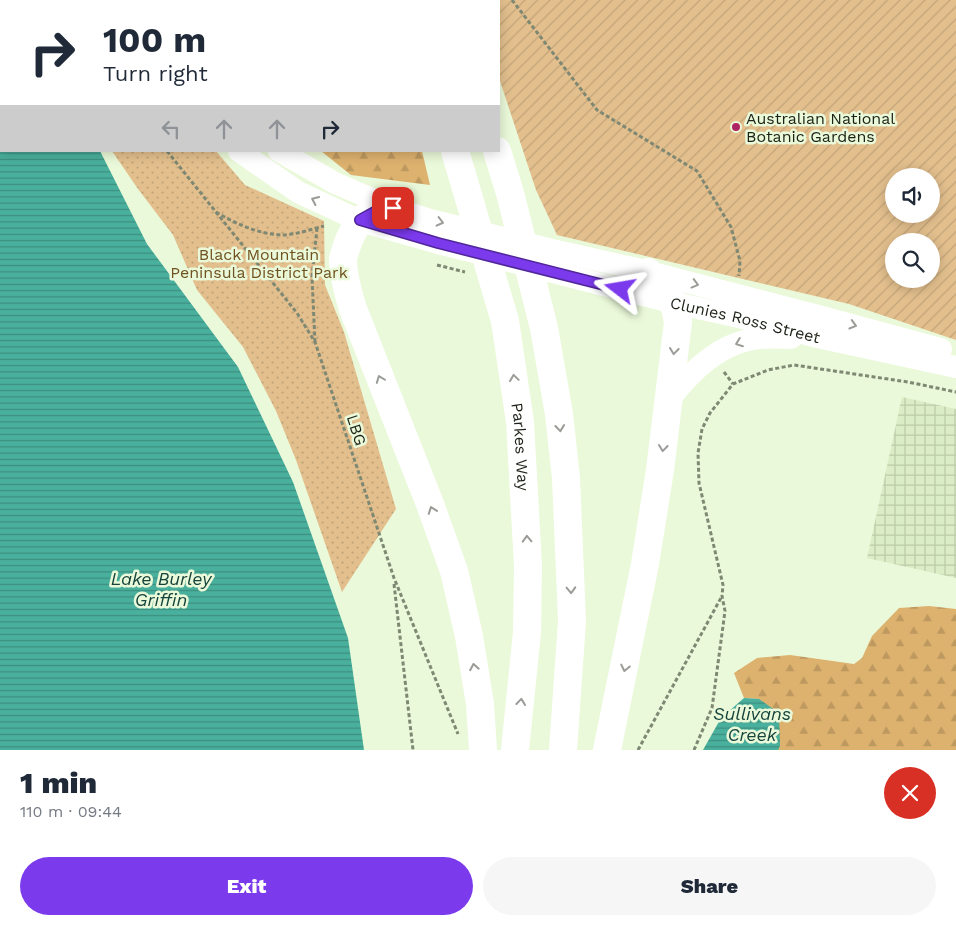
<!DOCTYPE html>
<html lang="en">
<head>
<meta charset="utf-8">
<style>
  body { margin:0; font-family:"Work Sans",sans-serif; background:#f6f6f7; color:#1f2937; height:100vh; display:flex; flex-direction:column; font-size:19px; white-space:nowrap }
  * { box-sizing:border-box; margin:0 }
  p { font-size:16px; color:#747a83 }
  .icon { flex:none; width:28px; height:28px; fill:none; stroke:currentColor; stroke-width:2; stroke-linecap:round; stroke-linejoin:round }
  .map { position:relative; height:750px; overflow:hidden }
  .details { display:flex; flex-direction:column; background:#fff; flex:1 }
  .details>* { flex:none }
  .guide { position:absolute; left:0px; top:0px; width:500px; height:152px; box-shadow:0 2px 12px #0003; background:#fff; color:#1f2937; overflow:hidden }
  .buttons { position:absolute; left:885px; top:168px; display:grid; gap:10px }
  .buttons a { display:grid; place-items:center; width:55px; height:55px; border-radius:50%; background:#fff; box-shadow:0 2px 12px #0003; font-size:25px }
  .pin { position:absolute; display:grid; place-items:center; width:42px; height:42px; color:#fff; margin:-21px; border-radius:10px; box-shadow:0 2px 8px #0006 }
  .me { position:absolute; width:55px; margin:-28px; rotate:284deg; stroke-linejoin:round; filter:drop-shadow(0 0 4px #0008) }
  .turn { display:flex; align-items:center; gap:18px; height:105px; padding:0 20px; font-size:22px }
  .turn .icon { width:65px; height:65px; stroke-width:2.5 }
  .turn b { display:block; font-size:35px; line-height:42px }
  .lanes { display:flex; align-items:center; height:48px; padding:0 20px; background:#0003; justify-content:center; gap:25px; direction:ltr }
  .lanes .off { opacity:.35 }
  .round { display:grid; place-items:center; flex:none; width:52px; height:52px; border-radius:26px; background:#f6f6f7 }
  .overview { display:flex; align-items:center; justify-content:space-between; height:85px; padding:0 20px }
  h1 { font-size:30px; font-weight:800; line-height:38px }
  .primary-button { display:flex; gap:10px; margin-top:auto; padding:10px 20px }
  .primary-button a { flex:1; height:58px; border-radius:30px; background:#7c3aed; color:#fff; font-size:20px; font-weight:800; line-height:58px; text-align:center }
  .primary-button a+a { background:#f6f6f7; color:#1f2937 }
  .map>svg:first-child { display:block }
  .industrial { fill:url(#industrial-grid) }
  .grass { fill:url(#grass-dots) }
  .forest { fill:url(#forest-firs) }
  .garden { fill:url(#garden-furrows); fill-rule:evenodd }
  .water { fill:url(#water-rules) }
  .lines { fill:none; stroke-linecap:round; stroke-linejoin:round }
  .path { stroke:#7e8873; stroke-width:3; stroke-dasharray:4 2.5; stroke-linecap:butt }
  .secondary { stroke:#fff; stroke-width:22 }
  .highway { stroke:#fff; stroke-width:28 }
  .oneway { stroke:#999c97 }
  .route-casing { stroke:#51269a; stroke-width:12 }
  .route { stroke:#7c3aed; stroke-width:9 }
  .poi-dot { fill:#ae2362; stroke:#eaf9d9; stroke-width:2 }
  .labels { text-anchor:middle; stroke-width:5; stroke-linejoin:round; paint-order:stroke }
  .poi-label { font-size:16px; fill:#1d2217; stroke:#eaf9d9; text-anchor:start }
  .park-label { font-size:16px; fill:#705220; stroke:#eaf9d9 }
  .street-label { font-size:16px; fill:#1d2217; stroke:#eaf9d9 }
  .water-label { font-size:18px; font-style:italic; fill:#16443c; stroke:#eaf9d9 }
</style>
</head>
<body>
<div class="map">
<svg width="956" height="750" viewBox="0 0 956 750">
  <defs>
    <pattern id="industrial-grid" width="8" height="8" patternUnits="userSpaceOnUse" patternTransform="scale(1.25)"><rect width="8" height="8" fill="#dbedc6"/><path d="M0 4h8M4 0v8" fill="none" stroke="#bccba9"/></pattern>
    <pattern id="grass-dots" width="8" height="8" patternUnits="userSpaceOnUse" patternTransform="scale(1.25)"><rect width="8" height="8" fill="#e3bf8d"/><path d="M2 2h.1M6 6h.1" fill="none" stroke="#c2a479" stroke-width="1.8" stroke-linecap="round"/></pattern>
    <pattern id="forest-firs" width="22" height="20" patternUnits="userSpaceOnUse" patternTransform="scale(1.25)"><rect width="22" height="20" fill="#ddb16e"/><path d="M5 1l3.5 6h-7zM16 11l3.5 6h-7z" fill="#bd985f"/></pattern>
    <pattern id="garden-furrows" width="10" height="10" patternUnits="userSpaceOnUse" patternTransform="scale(1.25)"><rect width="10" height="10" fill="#e3bf8d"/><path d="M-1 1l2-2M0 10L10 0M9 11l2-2" fill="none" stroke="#c2a479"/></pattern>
    <pattern id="water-rules" width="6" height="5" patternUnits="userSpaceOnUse" patternTransform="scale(1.25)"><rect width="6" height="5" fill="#49b09d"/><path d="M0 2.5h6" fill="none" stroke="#3c8f7f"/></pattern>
  </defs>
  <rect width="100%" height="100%" fill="#eaf9d9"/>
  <!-- industrial -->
  <path class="industrial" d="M902 397 956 409V578L867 558Z"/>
  <!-- grass -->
  <g class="grass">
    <path d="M20 0H115V1H21Z"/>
    <path d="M112 151H216L245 185 324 221 325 285 344 332 396 509 342 592 296 460 276 411 243 347 197 290 173 235 138 189Z"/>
  </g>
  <!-- forest -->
  <g class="forest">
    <path d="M193 0H361L362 1H194Z"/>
    <path d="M321 151H422L430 185 351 175Z"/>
    <path d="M929 606 956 609V750H777L759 699 744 698 734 673 757 658 790 655 854 664 862 658 872 636 899 608Z"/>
  </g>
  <!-- garden -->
  <path class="garden" d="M465 0H956V340L849 304 557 235 536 190 499 78V1ZM894 176H931V214H894ZM894 241H931V279H894Z"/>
  <!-- water -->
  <g class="water">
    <path d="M0 0 10 1H1V151H100L147 244 238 367 293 482 348 638 364 750H0Z"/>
    <path d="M744 698 759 699 779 713 780 746 778 750H703L721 718Z"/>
  </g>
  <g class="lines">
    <!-- path -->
    <g class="path">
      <path d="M53 0V1"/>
      <path d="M512 0 597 110 697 171 731 227 740 261 739 276"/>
      <path d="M167 151 297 313 315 342 394 578 458 734"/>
      <path d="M216 212C236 224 258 234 282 235 295 235 312 229 324 226"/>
      <path d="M437 265 465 272"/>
      <path d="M315 342 312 277 317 228"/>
      <path d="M724 372 733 384"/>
      <path d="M394 584 413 750"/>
      <path d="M638 750 722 596"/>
      <path d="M694 750 712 708 725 611 722 596 723 585 699 483 698 453 702 429 710 413 733 384 768 370 794 365 908 382 956 392"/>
    </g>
    <!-- secondary -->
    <g class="secondary">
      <path d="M127 0V1"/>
      <path d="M145 0 146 1"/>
      <path id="s1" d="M239 151 298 192 360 221 438 243 675 303 739 317 822 338 956 367"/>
      <path d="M279 151 335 183 393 208 430 220 552 250 637 269 818 316 941 349"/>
      <path d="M669 400C688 375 716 347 748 340 762 337 777 337 791 338"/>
    </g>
    <!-- highway -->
    <g class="highway">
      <path d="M394 0 395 1"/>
      <path d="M435 0 436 1"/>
      <path id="s2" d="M455 151 505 321 520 422 528 566 527 632 515 750"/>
      <path d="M497 151 510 193 544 328 559 414 566 478 572 621 563 750"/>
      <path d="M393 208C369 210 358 218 349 240 347 246 344 253 343 259 343 276 348 293 353 309L430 504 454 571 469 636 480 704 483 750"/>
      <path d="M607 750 645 564 660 470 678 322C673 293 667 292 648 272"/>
    </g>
  </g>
  <!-- one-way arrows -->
  <defs><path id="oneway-chevron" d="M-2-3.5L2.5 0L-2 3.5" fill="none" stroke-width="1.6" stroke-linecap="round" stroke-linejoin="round" transform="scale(1.25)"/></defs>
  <g class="oneway">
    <use href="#oneway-chevron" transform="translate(315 200) rotate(-155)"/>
    <use href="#oneway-chevron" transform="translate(440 222) rotate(14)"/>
    <use href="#oneway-chevron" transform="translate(695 284) rotate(15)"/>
    <use href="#oneway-chevron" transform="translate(853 325) rotate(16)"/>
    <use href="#oneway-chevron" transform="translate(739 343) rotate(159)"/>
    <use href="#oneway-chevron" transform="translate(674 351) rotate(97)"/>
    <use href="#oneway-chevron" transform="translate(514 378) rotate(-98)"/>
    <use href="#oneway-chevron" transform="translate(380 379) rotate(-111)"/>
    <use href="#oneway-chevron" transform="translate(560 428) rotate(84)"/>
    <use href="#oneway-chevron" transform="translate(663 448) rotate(97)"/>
    <use href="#oneway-chevron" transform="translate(432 510) rotate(-110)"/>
    <use href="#oneway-chevron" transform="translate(527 539) rotate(-92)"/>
    <use href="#oneway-chevron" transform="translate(571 590) rotate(88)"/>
    <use href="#oneway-chevron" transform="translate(474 667) rotate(-100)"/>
    <use href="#oneway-chevron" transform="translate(625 668) rotate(102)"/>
    <use href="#oneway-chevron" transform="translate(521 702) rotate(-84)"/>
  </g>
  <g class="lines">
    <!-- route casing -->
    <g class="route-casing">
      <path id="route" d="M393 208 380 209 360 220 438 243 620 289"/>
    </g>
    <!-- route -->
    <use href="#route" class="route"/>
  </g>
  <!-- markers -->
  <circle class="poi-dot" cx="736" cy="127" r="5"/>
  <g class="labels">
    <!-- poi labels -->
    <g class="poi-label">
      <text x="746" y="124">Australian National<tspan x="746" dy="18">Botanic Gardens</tspan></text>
    </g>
    <!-- park labels -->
    <g class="park-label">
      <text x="259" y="260">Black Mountain<tspan x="259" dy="18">Peninsula District Park</tspan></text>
    </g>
    <!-- street labels -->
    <g class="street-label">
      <text dy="6" stroke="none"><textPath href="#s1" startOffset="538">Clunies Ross Street</textPath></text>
      <text transform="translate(357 430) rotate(72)" y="6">LBG</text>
      <text dy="6" stroke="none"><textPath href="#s2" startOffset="304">Parkes Way</textPath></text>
    </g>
    <!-- water labels -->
    <g class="water-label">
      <text x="161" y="585">Lake Burley<tspan x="161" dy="21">Griffin</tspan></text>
      <text x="752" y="720">Sullivans<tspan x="752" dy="21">Creek</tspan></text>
    </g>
  </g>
</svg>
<div class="buttons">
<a><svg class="icon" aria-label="sound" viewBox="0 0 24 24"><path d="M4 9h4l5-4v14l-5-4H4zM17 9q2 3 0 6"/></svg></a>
<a><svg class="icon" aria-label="search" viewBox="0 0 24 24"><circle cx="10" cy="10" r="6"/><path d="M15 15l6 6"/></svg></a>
</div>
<div class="pin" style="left:393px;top:208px;background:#d93025"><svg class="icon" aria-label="arrive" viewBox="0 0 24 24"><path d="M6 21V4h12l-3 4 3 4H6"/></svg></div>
<svg class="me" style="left:620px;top:289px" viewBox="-20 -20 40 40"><path d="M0-17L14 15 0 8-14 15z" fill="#7c3aed" stroke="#fff" stroke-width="4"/></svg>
<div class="guide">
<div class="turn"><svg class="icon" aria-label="right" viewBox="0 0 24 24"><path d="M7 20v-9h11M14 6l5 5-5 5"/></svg><div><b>100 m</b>Turn right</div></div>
<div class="lanes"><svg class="icon off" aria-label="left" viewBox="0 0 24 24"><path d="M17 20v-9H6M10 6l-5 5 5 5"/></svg><svg class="icon off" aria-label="ahead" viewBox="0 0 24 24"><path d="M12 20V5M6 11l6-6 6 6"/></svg><svg class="icon off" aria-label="ahead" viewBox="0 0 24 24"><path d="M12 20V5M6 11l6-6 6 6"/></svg><svg class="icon" aria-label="right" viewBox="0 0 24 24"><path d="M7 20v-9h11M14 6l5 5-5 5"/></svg></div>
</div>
</div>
<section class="details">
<div class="overview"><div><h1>1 min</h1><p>110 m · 09:44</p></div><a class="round" style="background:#d93025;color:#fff"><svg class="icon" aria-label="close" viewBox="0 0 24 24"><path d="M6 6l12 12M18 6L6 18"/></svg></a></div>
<div class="primary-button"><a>Exit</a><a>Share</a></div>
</section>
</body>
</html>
